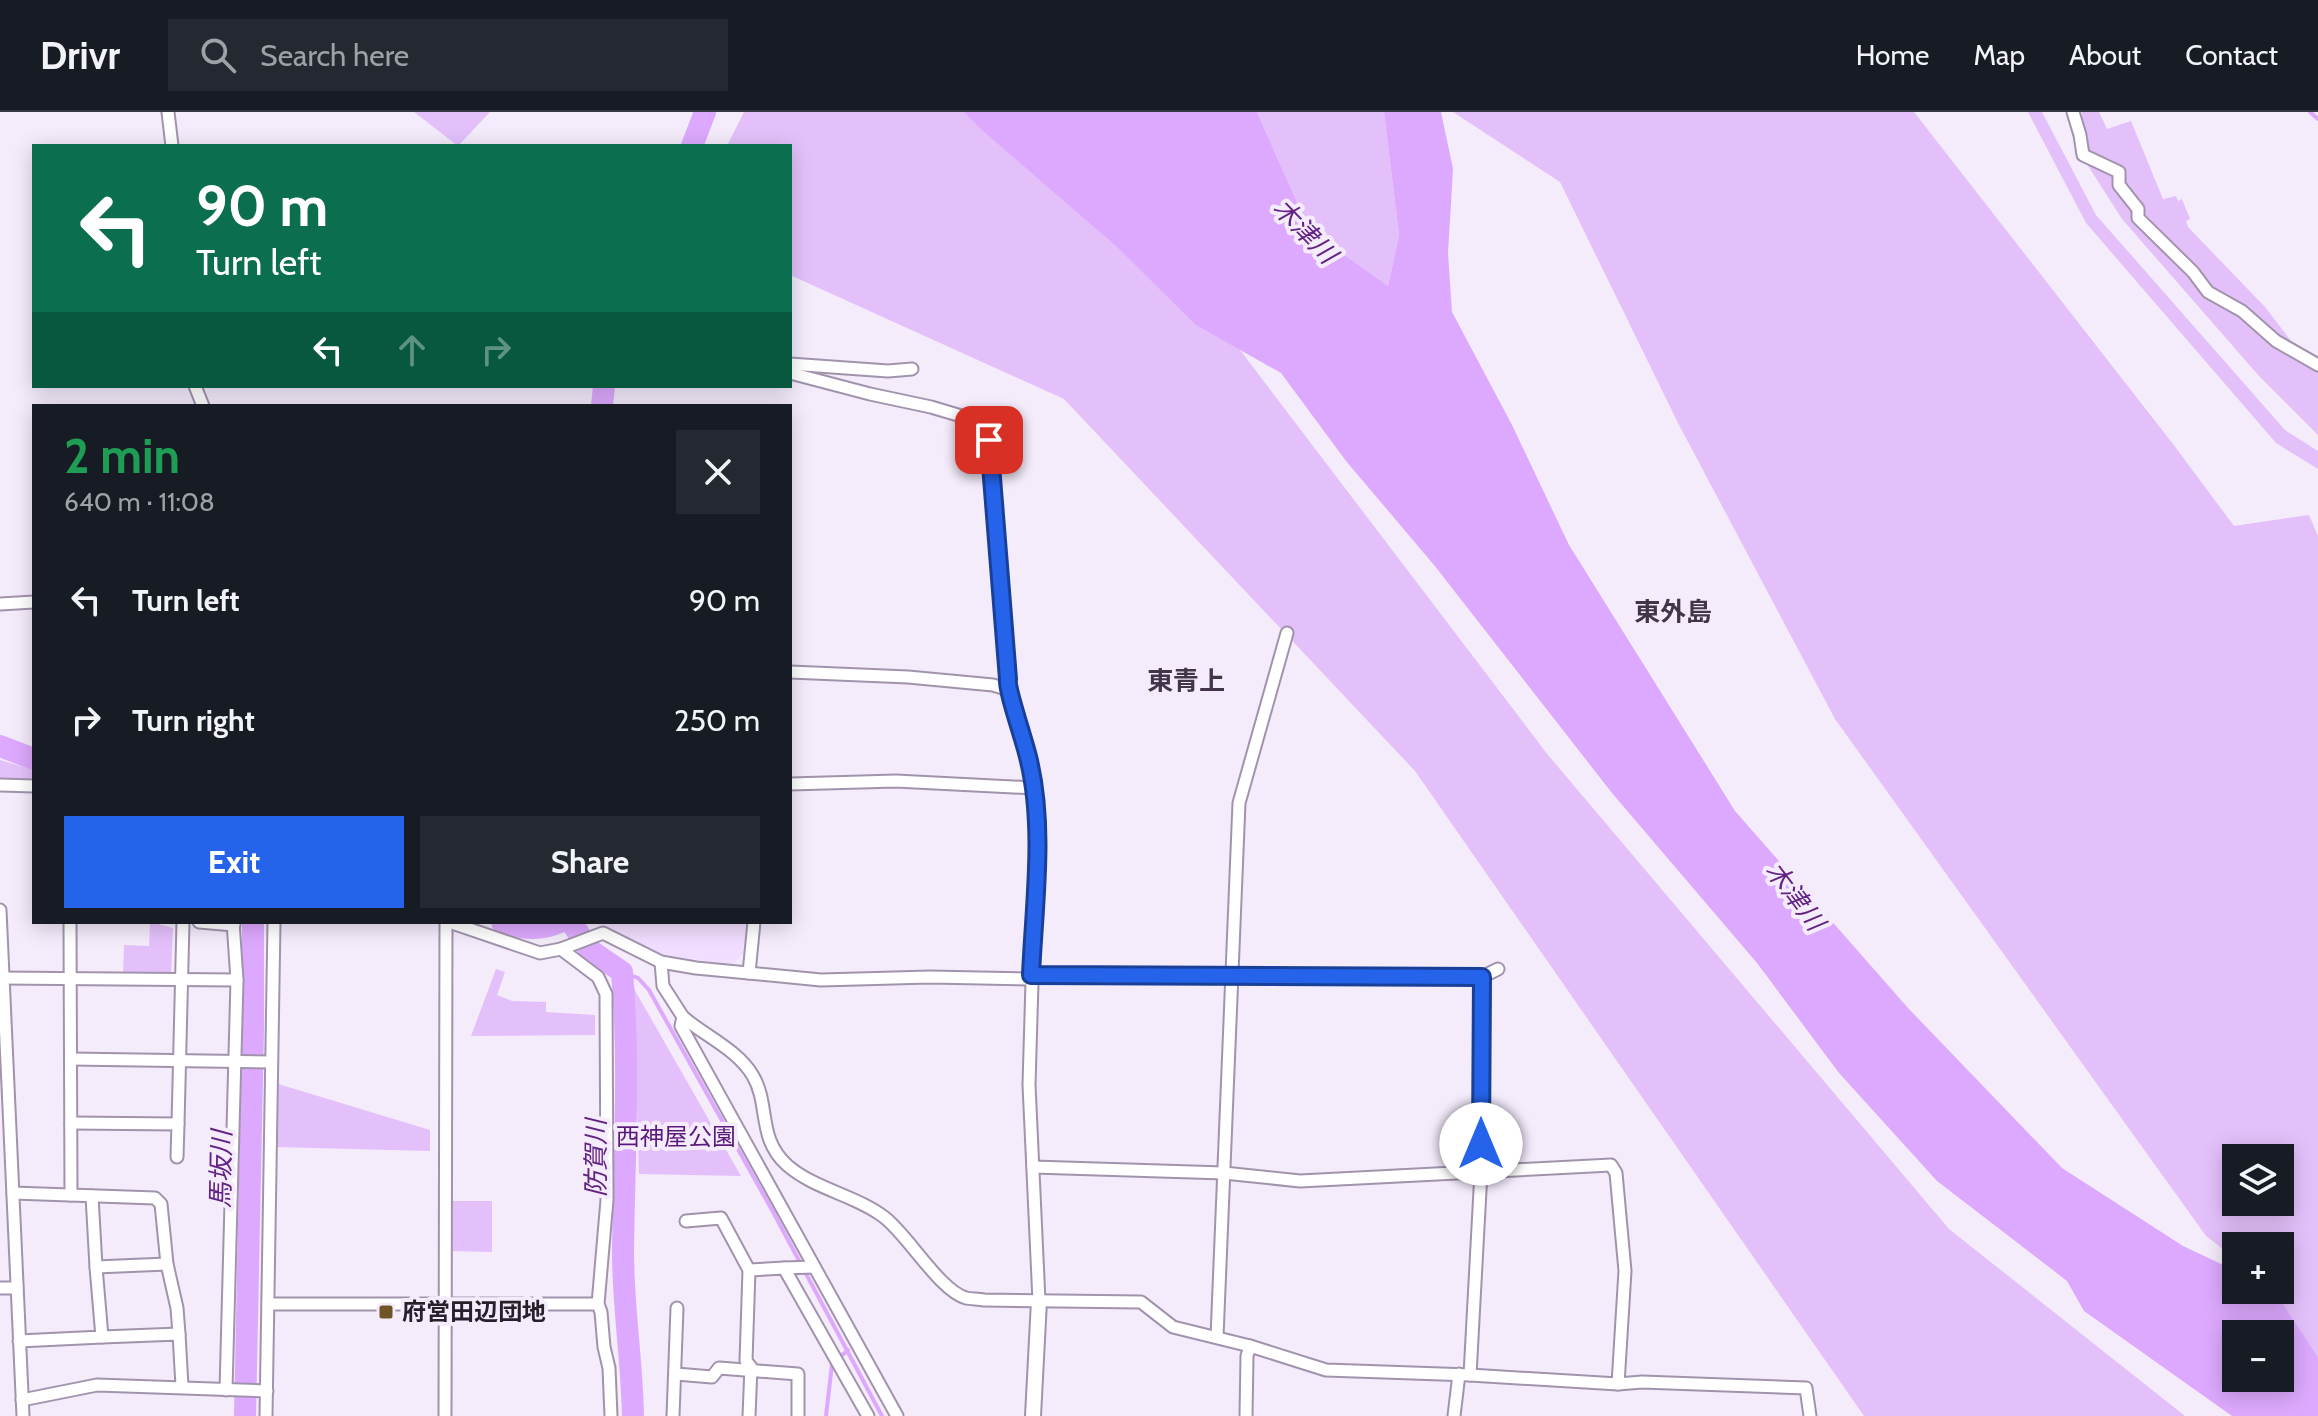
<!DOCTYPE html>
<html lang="en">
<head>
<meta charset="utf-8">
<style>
  body { margin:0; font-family:Cabin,"Noto Sans JP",sans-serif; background:#242831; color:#f1f3f6; height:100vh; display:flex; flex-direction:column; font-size:30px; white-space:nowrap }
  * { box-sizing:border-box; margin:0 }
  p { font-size:26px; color:#9ea1a6 }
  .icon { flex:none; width:44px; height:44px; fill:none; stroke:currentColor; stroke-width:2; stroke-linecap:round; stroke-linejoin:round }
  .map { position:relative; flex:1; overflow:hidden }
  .sheet { position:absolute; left:32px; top:292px; width:760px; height:520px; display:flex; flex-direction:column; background:#171b24; border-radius:0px; box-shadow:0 4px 20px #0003 }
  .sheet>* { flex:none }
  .guide { position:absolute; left:32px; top:32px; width:760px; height:244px; border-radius:0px; box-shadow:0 4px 20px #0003; background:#0b6e4f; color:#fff; overflow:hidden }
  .fabs { position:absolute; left:2222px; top:1032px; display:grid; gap:16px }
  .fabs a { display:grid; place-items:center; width:72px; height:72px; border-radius:0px; background:#171b24; box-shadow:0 4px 20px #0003; font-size:40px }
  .pin { position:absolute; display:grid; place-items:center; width:68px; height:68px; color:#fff; margin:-34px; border-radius:16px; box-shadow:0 4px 12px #0006 }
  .me { position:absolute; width:88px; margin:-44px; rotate:0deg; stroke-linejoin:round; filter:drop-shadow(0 0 6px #0008) }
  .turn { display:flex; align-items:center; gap:28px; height:168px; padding:0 32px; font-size:36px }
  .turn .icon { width:104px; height:104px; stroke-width:2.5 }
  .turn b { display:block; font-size:56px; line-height:68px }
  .lanes { display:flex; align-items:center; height:76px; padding:0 32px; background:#0003; justify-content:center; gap:40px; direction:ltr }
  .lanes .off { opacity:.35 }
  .round { display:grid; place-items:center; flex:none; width:84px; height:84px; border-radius:0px; background:#242831 }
  .summary { display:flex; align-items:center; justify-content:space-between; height:136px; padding:0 32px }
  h1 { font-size:48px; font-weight:800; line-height:60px; color:#1e9e55 }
  .button { display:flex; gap:16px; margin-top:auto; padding:16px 32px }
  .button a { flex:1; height:92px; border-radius:0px; background:#2563eb; color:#fff; font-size:32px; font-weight:800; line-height:92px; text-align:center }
  .button a+a { background:#242831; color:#f1f3f6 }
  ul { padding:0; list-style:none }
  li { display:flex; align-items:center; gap:24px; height:120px; padding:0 32px }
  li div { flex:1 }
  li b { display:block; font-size:30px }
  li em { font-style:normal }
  header { display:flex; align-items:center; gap:48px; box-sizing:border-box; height:112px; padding:0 40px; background:#171b24; border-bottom:2px solid #363941 }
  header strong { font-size:38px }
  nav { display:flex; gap:44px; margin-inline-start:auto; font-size:28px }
  .search { width:560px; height:72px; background:#242831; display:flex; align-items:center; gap:20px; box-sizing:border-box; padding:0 28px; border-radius:0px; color:#9ea1a6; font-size:30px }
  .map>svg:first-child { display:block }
  .built { fill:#f1ddff }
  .green { fill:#e4c0fb; fill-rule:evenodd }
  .water { fill:#dda9fe; fill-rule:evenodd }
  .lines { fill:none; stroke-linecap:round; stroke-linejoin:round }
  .stream { stroke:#dda9fe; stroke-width:4 }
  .river { stroke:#dda9fe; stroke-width:22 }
  .minor-casing { stroke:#a293ad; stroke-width:15 }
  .tertiary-casing { stroke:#a293ad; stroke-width:18 }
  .minor { stroke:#fff; stroke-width:11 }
  .tertiary { stroke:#fff; stroke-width:14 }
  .route-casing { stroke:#184099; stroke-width:20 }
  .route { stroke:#2563eb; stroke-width:14 }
  .poi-dot { fill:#6f5526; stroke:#f4ebfb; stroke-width:3 }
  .labels { text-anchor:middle; stroke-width:8; stroke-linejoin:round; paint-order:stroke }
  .park-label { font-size:24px; fill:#5b197b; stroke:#f4ebfb }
  .poi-label { font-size:24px; font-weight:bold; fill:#26202a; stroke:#f4ebfb; text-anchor:start }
  .water-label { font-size:26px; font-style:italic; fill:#632384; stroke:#f4ebfb }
  .neighbourhood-label { font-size:26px; font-weight:bold; fill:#42354a; stroke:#f4ebfb }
</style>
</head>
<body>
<header>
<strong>Drivr</strong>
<div class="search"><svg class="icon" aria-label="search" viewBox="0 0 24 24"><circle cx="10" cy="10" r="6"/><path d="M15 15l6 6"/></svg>Search here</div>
<nav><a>Home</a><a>Map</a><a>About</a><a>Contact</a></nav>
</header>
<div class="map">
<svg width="2318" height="1304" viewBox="0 0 2318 1304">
  <rect width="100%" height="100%" fill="#f4ebfb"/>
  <!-- built -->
  <path class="built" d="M593 810H747L745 840 732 853 678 845 659 841Z"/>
  <!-- green -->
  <g class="green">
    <path d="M414 0H490L458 34Z"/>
    <path d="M744 0H1059L1548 643 1949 1117 2185 1304H1864L1415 659 1064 287 790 163V34H727Z"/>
    <path d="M1257 0H1384L1399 123 1388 174 1309 119Z"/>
    <path d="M1453 0H1914L2173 332 2234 414 2309 403 2318 424V1245L2274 1178H2280V1134H2236V1147L2206 1124 1835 607 1678 311 1560 70ZM2236 1046H2280V1090H2236Z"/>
    <path d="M2028 0H2042L2096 103 2285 318 2318 339V357L2276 331 2086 111Z"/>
    <path d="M2082 0H2099L2107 17 2131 9 2163 87 2176 84 2178 89 2182 87 2190 107 2186 109 2188 115 2265 195 2304 246 2318 256V323L2259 264 2122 107 2083 46Z"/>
    <path d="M0 648 34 658V671L0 670Z"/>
    <path d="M150 810 173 816 171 864H123L124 833 149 834Z"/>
    <path d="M496 857 505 860 497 883 512 889 546 890V900L595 903V923L471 924Z"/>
    <path d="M633 875 741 1064 639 1062Z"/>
    <path d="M275 971 430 1018V1039L274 1035Z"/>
    <path d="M448 1089H492V1140L448 1139Z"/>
  </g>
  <!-- water -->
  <path class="water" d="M964 0H1257L1309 118 1388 174 1399 123 1384 0H1441L1453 57 1448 141 1452 200 1512 313 1569 433 1735 699 1908 896 2062 1056 2183 1134 2236 1159V1178H2274L2318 1245V1304H2232L2084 1199 2067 1169 1937 1069 1839 961 1757 851 1612 681 1434 453 1346 349 1281 261 1196 213 1116 134 983 19ZM2236 1222H2280V1266H2236Z"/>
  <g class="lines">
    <!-- stream -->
    <g class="stream">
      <path d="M2310 0 2318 7"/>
      <path d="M622 860 638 866 649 878 772 1098 882 1304"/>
      <path d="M826 1304 832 1252 848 1238"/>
    </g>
    <!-- river -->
    <g class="river">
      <path d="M692 34 705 0"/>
      <path d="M602 294 604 274"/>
      <path d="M0 634 34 647"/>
      <path d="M502 810C522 817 540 819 560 810"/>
      <path d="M571 810 590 838 622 860C630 953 624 1047 623 1140 623 1195 632 1249 633 1304"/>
      <path d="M245 1304 253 917V810"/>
    </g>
    <!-- minor casing -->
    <g class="minor-casing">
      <g id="minor">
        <path d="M168 0 172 34"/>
        <path d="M2073 0 2080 23 2083 43 2119 60V73L2138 97V106L2193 160 2208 180 2242 199 2276 229 2318 253"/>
        <path d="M790 252 888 259 912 257"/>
        <path d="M790 261 870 282 931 295 968 306 984 315 989 328 1008 567 1006 577"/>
        <path d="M195 274 203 294"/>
        <path d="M0 492 34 490"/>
        <path d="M790 560 908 565 993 573 1006 577 1015 592 1030 653 1037 699 1029 973 1039 1189"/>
        <path d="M790 672 896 669 1034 676"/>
        <path d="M0 673 34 674"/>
        <path d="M0 798 23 1304"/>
        <path d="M70 810 71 1083"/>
        <path d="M199 810 234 813"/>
        <path d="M449 810 540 841 561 837"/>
        <path d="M661 850 663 874 683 905 681 914 897 1304"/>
        <path d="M749 861 754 810"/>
        <path d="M1031 863 1482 865 1498 857"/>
        <path d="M0 866 237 868"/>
        <path d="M683 905C705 924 738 938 753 964 770 993 757 1026 787 1053 814 1077 855 1083 884 1105 908 1123 940 1179 966 1186 971 1187 978 1187 984 1188L1141 1190 1173 1215 1250 1234 1326 1258 1470 1263 1618 1272 1642 1270 1806 1276 1810 1304"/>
        <path d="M71 947 271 950"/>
        <path d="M71 1011 178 1012 177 1045"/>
        <path d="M178 1012 183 810"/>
        <path d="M1033 1055 1224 1061 1300 1069 1611 1053 1616 1061 1625 1159 1618 1272"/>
        <path d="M13 1081 155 1086 161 1092 167 1152 177 1196 179 1222"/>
        <path d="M92 1084 96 1155 167 1152"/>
        <path d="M686 1109 721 1106 749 1158 746 1249 751 1255 749 1304"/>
        <path d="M784 1156 814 1155"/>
        <path d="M749 1158 784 1156 868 1304"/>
        <path d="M0 1176H17"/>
        <path d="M268 1192H598"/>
        <path d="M102 1225 179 1222 182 1274"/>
        <path d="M1217 1225 1239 691 1287 521"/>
        <path d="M19 1229 102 1225 96 1155"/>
        <path d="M676 1262 712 1265 719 1256 798 1262V1304"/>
        <path d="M1470 1263 1481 1060 1482 865"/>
        <path d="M226 1278 237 868 233 810"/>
        <path d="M22 1288 97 1273 267 1279"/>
        <path d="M266 1304 274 810"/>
        <path d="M445 1304 446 810"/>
        <path d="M611 1304 609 1256 604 1235 601 1200 598 1192 607 1088 606 882 598 865 561 837 603 821 661 850 696 856 821 868 930 865 1031 867"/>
        <path d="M673 1304 677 1196"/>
        <path d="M1246 1304 1247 1244 1250 1234"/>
        <path d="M1454 1304 1459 1262"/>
      </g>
    </g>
    <!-- tertiary casing -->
    <g class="tertiary-casing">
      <path id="tertiary" d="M1033 1304 1039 1189"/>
    </g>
    <!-- minor -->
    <use href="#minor" class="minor"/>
    <!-- tertiary -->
    <use href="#tertiary" class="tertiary"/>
  </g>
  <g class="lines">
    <!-- route casing -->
    <g class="route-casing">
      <path id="route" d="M989 328 1008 567C1006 577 1026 633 1029 649 1045 716 1034 794 1031 863L1482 865 1481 1032"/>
    </g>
    <!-- route -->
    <use href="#route" class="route"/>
  </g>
  <!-- markers -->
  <rect class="poi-dot" x="378" y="1192" width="16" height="16" rx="4"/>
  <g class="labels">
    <!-- park labels -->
    <g class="park-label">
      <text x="676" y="1033">西神屋公園</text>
    </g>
    <!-- poi labels -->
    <g class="poi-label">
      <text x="402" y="1208">府営田辺団地</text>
    </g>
    <!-- water labels -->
    <g class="water-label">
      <text transform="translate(1305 119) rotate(46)" y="9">木津川</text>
      <text transform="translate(1795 784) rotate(53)" y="9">木津川</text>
      <text transform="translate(596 1046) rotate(-90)" y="9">防賀川</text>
      <text transform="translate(221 1057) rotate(-89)" y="9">馬坂川</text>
    </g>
    <!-- neighbourhood labels -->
    <g class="neighbourhood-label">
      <text x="1673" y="509">東外島</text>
      <text x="1186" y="578">東青上</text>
    </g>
  </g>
</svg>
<div class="fabs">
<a><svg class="icon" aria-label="layers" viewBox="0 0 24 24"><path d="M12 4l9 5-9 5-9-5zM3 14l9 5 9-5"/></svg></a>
<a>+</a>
<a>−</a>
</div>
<div class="pin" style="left:989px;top:328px;background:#d93025"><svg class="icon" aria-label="arrive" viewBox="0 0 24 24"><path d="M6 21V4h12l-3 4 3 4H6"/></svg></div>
<svg class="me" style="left:1481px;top:1032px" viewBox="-20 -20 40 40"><circle r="19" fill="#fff"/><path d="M0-13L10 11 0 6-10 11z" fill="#2563eb"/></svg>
<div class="guide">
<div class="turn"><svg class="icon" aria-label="left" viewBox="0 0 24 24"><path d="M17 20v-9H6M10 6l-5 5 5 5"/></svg><div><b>90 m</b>Turn left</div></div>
<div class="lanes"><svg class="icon" aria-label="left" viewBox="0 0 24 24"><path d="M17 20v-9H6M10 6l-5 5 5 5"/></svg><svg class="icon off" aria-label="ahead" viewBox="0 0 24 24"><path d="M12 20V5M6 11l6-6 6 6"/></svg><svg class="icon off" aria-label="right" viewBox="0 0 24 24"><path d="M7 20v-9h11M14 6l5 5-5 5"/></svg></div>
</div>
<section class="sheet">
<div class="summary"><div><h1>2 min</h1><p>640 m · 11:08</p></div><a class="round"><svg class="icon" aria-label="close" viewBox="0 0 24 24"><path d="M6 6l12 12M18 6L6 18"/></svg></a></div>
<ul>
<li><svg class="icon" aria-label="left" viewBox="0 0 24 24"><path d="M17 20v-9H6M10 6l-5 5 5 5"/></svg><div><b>Turn left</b></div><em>90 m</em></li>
<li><svg class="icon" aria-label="right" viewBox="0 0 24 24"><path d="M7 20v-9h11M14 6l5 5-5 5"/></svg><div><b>Turn right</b></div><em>250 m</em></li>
</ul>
<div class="button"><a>Exit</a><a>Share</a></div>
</section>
</div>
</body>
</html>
